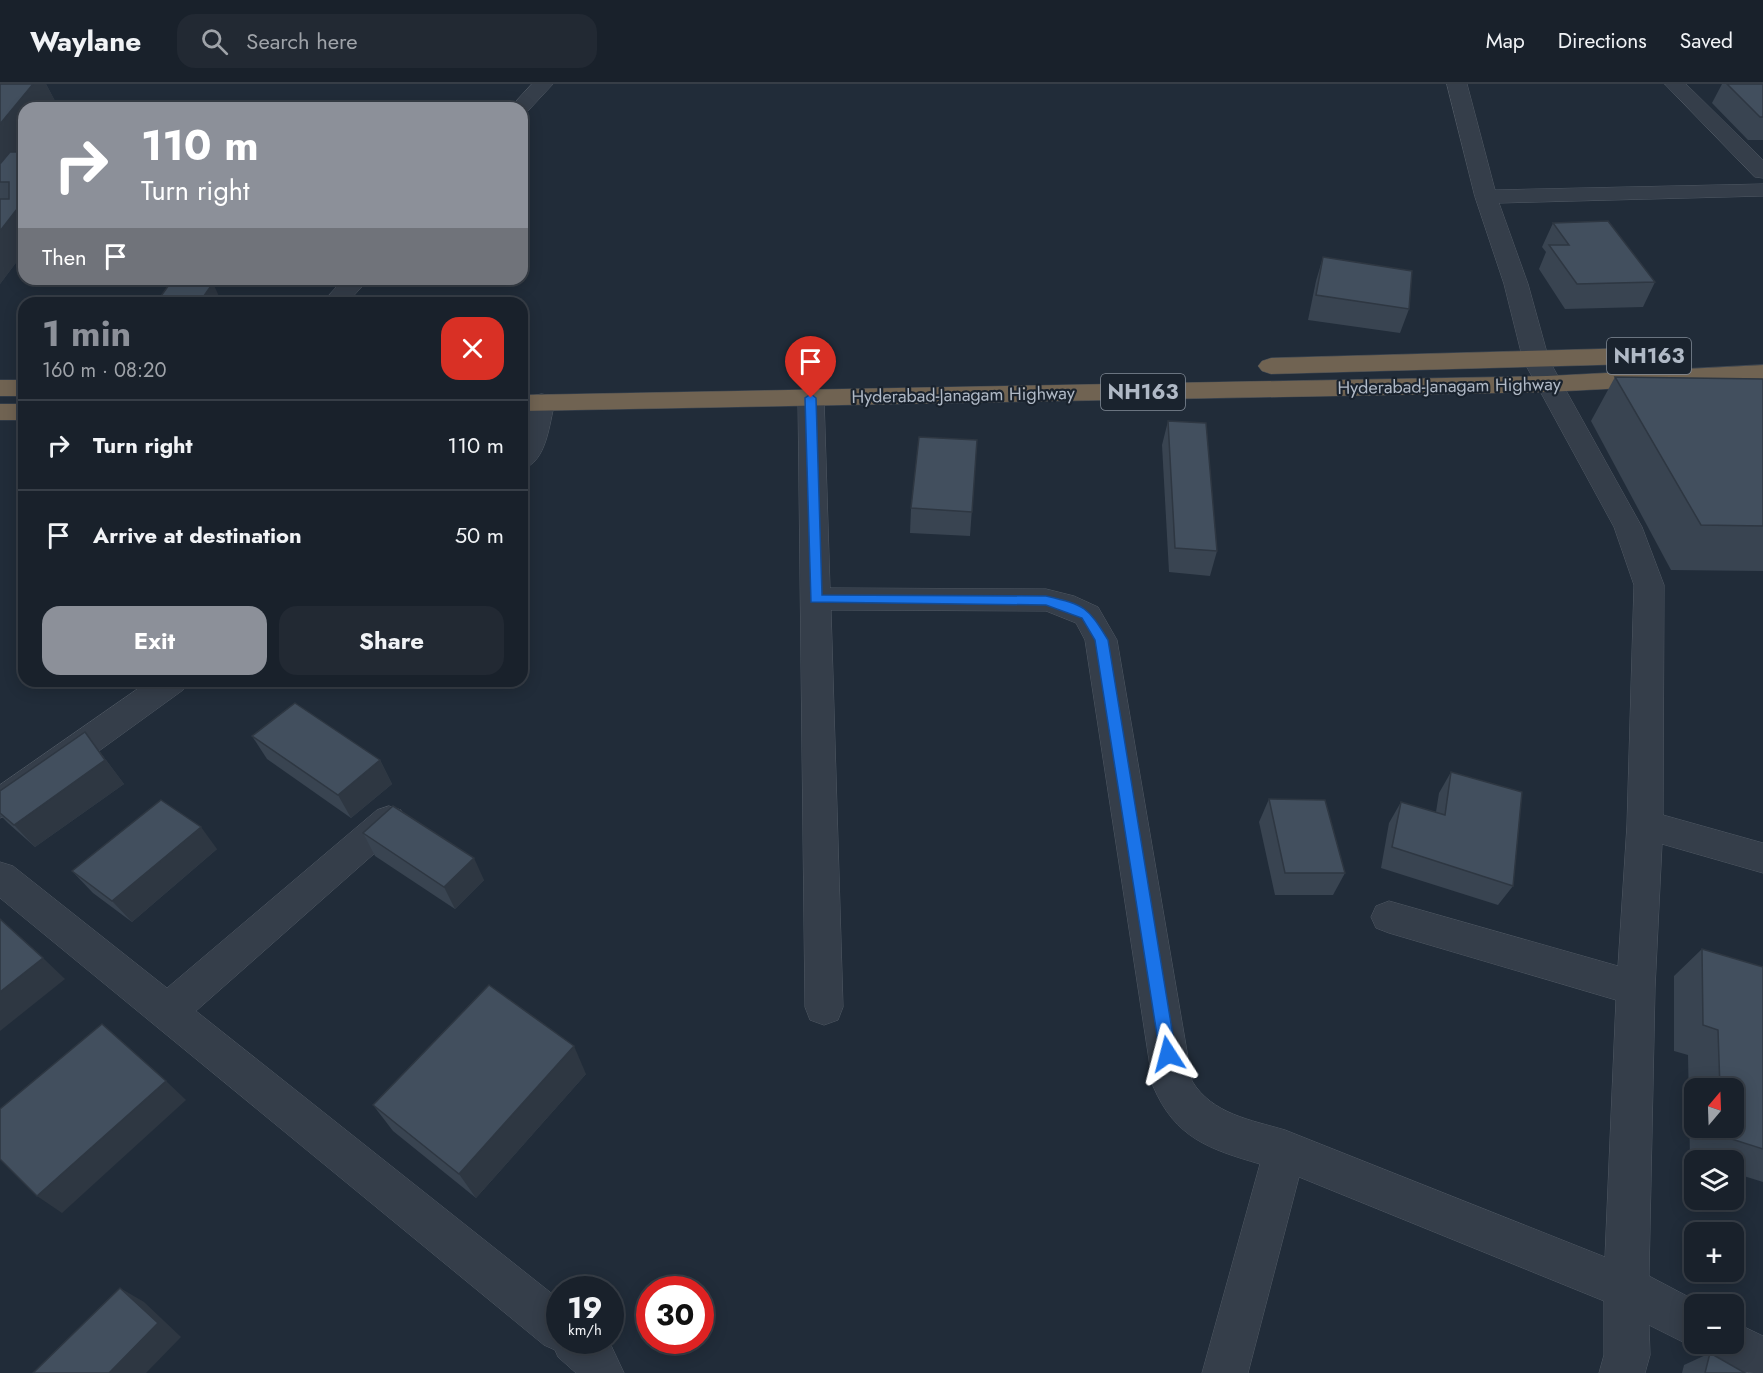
<!DOCTYPE html>
<html lang="en">
<head>
<meta charset="utf-8">
<style>
  body { margin:0; font-family:Jost,sans-serif; background:#222933; color:#f1f3f6; height:100vh; display:flex; flex-direction:column; font-size:22px; white-space:nowrap }
  * { box-sizing:border-box; margin:0 }
  p { font-size:20px; color:#9fa3a9 }
  .icon { flex:none; width:33px; height:33px; fill:none; stroke:currentColor; stroke-width:2; stroke-linecap:round; stroke-linejoin:round }
  .map { position:relative; flex:1; overflow:hidden }
  .details { position:absolute; left:18px; top:213px; width:510px; height:390px; display:flex; flex-direction:column; background:#19212b; border-radius:18px; box-shadow:0 3px 15px #0003,0 0 0 2px #373e47 }
  .details>* { flex:none }
  .top-card { position:absolute; left:18px; top:18px; width:510px; height:183px; border-radius:18px; box-shadow:0 3px 15px #0003,0 0 0 2px #373e47; background:#8c9099; color:#fff; overflow:hidden }
  .needle { width:39px; rotate:19deg }
  .tools { position:absolute; left:1684px; top:994px; display:grid; gap:12px }
  .tools a { display:grid; place-items:center; width:60px; height:60px; border-radius:12px; background:#19212b; box-shadow:0 3px 15px #0003,0 0 0 2px #373e47; font-size:30px }
  .speed { position:absolute; left:546px; top:1192px; display:flex; gap:12px; font-size:30px; font-weight:700; text-align:center }
  .speed>* { display:grid; place-content:center; width:78px; height:78px; border-radius:50%; background:#19212b; box-shadow:0 3px 15px #0003,0 0 0 2px #373e47; line-height:1 }
  .speed small { font-size:15px; font-weight:400 }
  .speed .limit { border:9px solid #d22; background:#fff; color:#111 }
  .pin { position:absolute; display:grid; place-items:center; width:51px; height:51px; color:#fff; margin:-62px -26px; border-radius:50% 50% 50% 0; rotate:-45deg; box-shadow:0 0 6px #0007 }
  .pin .icon { rotate:45deg }
  .me { position:absolute; width:66px; margin:-33px; rotate:351deg; stroke-linejoin:round; filter:drop-shadow(0 0 4px #0008) }
  .turn { display:flex; align-items:center; gap:21px; height:126px; padding:0 24px; font-size:27px }
  .turn .icon { width:78px; height:78px; stroke-width:2.5 }
  .turn b { display:block; font-size:42px; line-height:51px }
  .then { display:flex; align-items:center; height:57px; padding:0 24px; background:#0003; gap:12px; font-size:22px }
  .round { display:grid; place-items:center; flex:none; width:63px; height:63px; border-radius:18px; background:#222933 }
  .summary { display:flex; align-items:center; justify-content:space-between; height:102px; padding:0 24px }
  h1 { font-size:36px; font-weight:700; line-height:45px; color:#8c9099 }
  .button { display:flex; gap:12px; margin-top:auto; padding:12px 24px }
  .button a { flex:1; height:69px; border-radius:18px; background:#8c9099; color:#fff; font-size:24px; font-weight:700; line-height:69px; text-align:center }
  .button a+a { background:#222933; color:#f1f3f6 }
  ul { padding:0; list-style:none }
  li { display:flex; align-items:center; gap:18px; height:90px; padding:0 24px; border-top:2px solid #373e47 }
  li div { flex:1 }
  li b { display:block; font-size:22px }
  li em { font-style:normal }
  header { display:flex; align-items:center; gap:36px; box-sizing:border-box; height:84px; padding:0 30px; background:#19212b; border-bottom:2px solid #373e47 }
  header strong { font-size:28px }
  nav { display:flex; gap:33px; margin-inline-start:auto; font-size:21px }
  .search { width:420px; height:54px; background:#222933; display:flex; align-items:center; gap:15px; box-sizing:border-box; padding:0 21px; border-radius:18px; color:#9fa3a9; font-size:22px }
  .map>svg:first-child { display:block }
  .lines { fill:none; stroke-linecap:round; stroke-linejoin:round }
  .minor-casing { stroke:#505964; stroke-width:1 }
  .highway-casing { stroke:#404954; stroke-width:1 }
  .minor { fill:#353e4a; fill-rule:evenodd }
  .highway { fill:#706352; fill-rule:evenodd }
  .wall { fill:#394451; fill-rule:evenodd }
  .shaded-wall { fill:#2e3742 }
  .building { fill:#424f5e; stroke:#2e3742; stroke-width:1.5 }
  .route { fill:#1a73e8; stroke:#114b97; stroke-width:1.5 }
  .labels { text-anchor:middle; stroke-width:4.5; stroke-linejoin:round; paint-order:stroke }
  .far-street-label { font-size:18px; fill:#b0b9c6; stroke:#1a232e }
  .shield { fill:#1a232e; stroke:#838c98; stroke-width:1.5 }
  .shield-label { font-size:21px; font-weight:bold; fill:#b0b9c6 }
</style>
</head>
<body>
<header>
<strong>Waylane</strong>
<div class="search"><svg class="icon" aria-label="search" viewBox="0 0 24 24"><circle cx="10" cy="10" r="6"/><path d="M15 15l6 6"/></svg>Search here</div>
<nav><a>Map</a><a>Directions</a><a>Saved</a></nav>
</header>
<div class="map">
<svg width="1763" height="1289" viewBox="0 0 1763 1289">
  <rect width="100%" height="100%" fill="#212c39"/>
  <g class="lines">
    <!-- minor casing -->
    <g class="minor-casing">
      <g id="minor">
        <path d="M532 0H553L527 28 522 29V24H510Z"/>
        <path d="M1447 0H1467L1495 106 1763 100V112L1499 119 1528 200 1549 276 1642 443 1664 501 1663 731 1763 759V789L1662 760 1655 904 1649 1192 1704 1221H1695V1260H1704L1695 1264 1649 1241 1650 1271 1645 1289H1599L1604 1271V1217L1299 1093 1248 1289H1202L1260 1080C1209 1065 1175 1054 1153 1002L1085 556 1076 539 1046 527 831 526 843 923 838 936 824 941 810 936 805 923 798 314 802 308 811 306 820 308 824 314 830 504 1046 505 1074 512 1098 523 1117 556 1192 997C1212 1030 1251 1036 1285 1046L1605 1173 1616 916 1389 849 1376 844 1371 833 1376 822 1389 817 1618 882 1627 741 1634 501 1614 443 1523 276 1504 200 1475 113Z"/>
        <path d="M1665 0H1686L1763 76V94L1755 93Z"/>
        <path d="M344 195H369L347 219H322Z"/>
        <path d="M542 310 551 312 555 318C549 340 547 378 522 385 522 361 519 333 533 312Z"/>
        <path d="M149 597H188L183 606 12 730 0 734V701Z"/>
        <path d="M389 722 401 726 406 736 401 746 196 927 560 1216V1257H609L624 1289H576L558 1273 555 1266 544 1261 0 814V778L13 782 167 904 377 726Z"/>
        <path d="M1734 1238 1763 1252V1289C1736 1289 1719 1287 1708 1260H1734Z"/>
      </g>
    </g>
    <!-- highway casing -->
    <g class="highway-casing">
      <g id="highway">
        <path d="M1672 263 1681 266 1685 271 1681 276 1672 279 1271 290 1262 287 1258 282 1262 277 1271 274Z"/>
        <path d="M1763 281V297L1547 308 522 327V311L1547 292Z"/>
        <rect x="0" y="296" width="24" height="16"/>
        <rect x="0" y="320" width="24" height="16"/>
      </g>
    </g>
    <!-- minor -->
    <use href="#minor" class="minor"/>
    <!-- highway -->
    <use href="#highway" class="highway"/>
  </g>
  <!-- wall -->
  <g class="wall">
    <path d="M0 0H46L55 17 49 24H24V56L15 68H24V168L0 200Z"/>
    <path d="M1722 0H1763V56H1748L1712 19Z"/>
    <path d="M1553 139 1655 198 1643 223 1565 225 1539 185 1546 168 1542 163Z"/>
    <path d="M1323 173 1409 225 1400 249 1308 236 1316 197Z"/>
    <path d="M1615 293 1763 295V487L1671 486 1591 337Z"/>
    <path d="M1168 337 1217 467 1210 492 1169 488 1162 361Z"/>
    <path d="M977 356 970 452 910 449 911 424Z"/>
    <path d="M85 648 124 700 35 763 8 739 0 731V707Z"/>
    <path d="M252 652 380 676 392 700 351 734 267 675Z"/>
    <path d="M1451 688 1513 802 1498 821 1381 784 1389 739 1401 718 1436 728 1439 709Z"/>
    <path d="M1269 715 1345 789 1333 811H1275L1259 738Z"/>
    <path d="M363 749 484 796 455 825 375 772Z"/>
    <path d="M217 765 132 838 93 809 72 787Z"/>
    <path d="M1702 865 1763 883V1098L1734 1089V1077H1697L1690 1075 1688 971 1674 967V892ZM1695 1005H1734V1044H1695Z"/>
    <path d="M586 990 476 1114 393 1047 373 1021Z"/>
    <path d="M1710 1269 1745 1289H1682L1684 1281Z"/>
  </g>
  <!-- shaded-wall -->
  <g class="shaded-wall">
    <path d="M33 0H46L55 17 49 24H24V56L0 87V40Z"/>
    <path d="M24 116V168L0 200V147Z"/>
    <path d="M213 199 222 219H199Z"/>
    <path d="M85 648 124 700 35 763 14 741Z"/>
    <path d="M380 676 392 700 351 734 338 711Z"/>
    <path d="M201 743 217 765 132 838 112 817Z"/>
    <path d="M474 774 484 796 455 825 444 803Z"/>
    <path d="M43 874 65 895 0 947V908Z"/>
    <path d="M574 962 586 990 476 1114 459 1090Z"/>
    <path d="M166 997 186 1016 62 1129 37 1112Z"/>
    <path d="M120 1204 144 1218 181 1253 146 1289H109Z"/>
  </g>
  <!-- building -->
  <g class="building">
    <path d="M0 0H33L0 40Z"/>
    <path d="M1727 0H1763V33H1760Z"/>
    <path d="M10 68H24V116L0 147V115H9V98H0V80Z"/>
    <path d="M1608 137 1655 198 1577 200 1549 161H1569L1553 139Z"/>
    <path d="M1323 173 1412 187 1409 225 1316 211Z"/>
    <path d="M171 198 213 199 199 219H156Z"/>
    <path d="M1615 293 1763 295V442L1701 441Z"/>
    <path d="M1168 337 1206 339 1217 467 1175 464Z"/>
    <path d="M919 353 977 356 972 428 911 424Z"/>
    <path d="M295 619 380 676 338 711 252 652Z"/>
    <path d="M85 648 105 676 14 741 0 729V707Z"/>
    <path d="M1451 688 1522 708 1513 802 1392 763 1401 718 1445 731Z"/>
    <path d="M1269 715 1325 716 1345 789H1285Z"/>
    <path d="M161 716 201 743 112 817 72 787Z"/>
    <path d="M393 722 474 774 444 803 363 749Z"/>
    <path d="M0 835 43 874 0 908Z"/>
    <path d="M1702 865 1763 883V1065L1722 1052 1721 1044H1734V1005H1720L1718 946 1703 941Z"/>
    <path d="M489 901 574 962 459 1090 373 1021Z"/>
    <path d="M102 940 166 997 37 1112 0 1075V1025Z"/>
    <path d="M120 1204 158 1239 109 1289H33Z"/>
    <path d="M1710 1269 1745 1289H1705Z"/>
  </g>
  <!-- route -->
  <path class="route" d="M811 310 816 314 822 511 1046 512C1085 521 1088 523 1108 556L1176 970 1174 975 1168 977 1162 975 1160 970 1095 556 1082 534 1046 521 811 518 805 314Z"/>
  <g class="labels">
    <!-- far-street labels -->
    <g class="far-street-label">
      <text transform="translate(1449 302) rotate(-1)" y="6">Hyderabad-Janagam Highway</text>
      <text transform="translate(963 311) rotate(-1)" y="6">Hyderabad-Janagam Highway</text>
    </g>
    <!-- shield labels -->
    <g class="shield">
      <rect x="1607" y="254" width="84" height="36" rx="4.5"/>
      <rect x="1101" y="290" width="84" height="36" rx="4.5"/>
    </g>
    <g class="shield-label">
      <text x="1649" y="279">NH163</text>
      <text x="1143" y="315">NH163</text>
    </g>
  </g>
</svg>
<div class="tools">
<a><svg class="needle" viewBox="-14 -14 28 28"><path d="M0-13l5 13h-10z" fill="#e53935"/><path d="M0 13l5-13h-10z" fill="#9fa3a9"/></svg></a>
<a><svg class="icon" aria-label="layers" viewBox="0 0 24 24"><path d="M12 4l9 5-9 5-9-5zM3 14l9 5 9-5"/></svg></a>
<a>+</a>
<a>−</a>
</div>
<div class="speed"><div>19<small>km/h</small></div><div class="limit">30</div></div>
<div class="pin" style="left:811px;top:314px;background:#d93025"><svg class="icon" aria-label="arrive" viewBox="0 0 24 24"><path d="M6 21V4h12l-3 4 3 4H6"/></svg></div>
<svg class="me" style="left:1168px;top:970px" viewBox="-20 -20 40 40"><path d="M0-17L14 15 0 8-14 15z" fill="#1a73e8" stroke="#fff" stroke-width="4"/></svg>
<div class="top-card">
<div class="turn"><svg class="icon" aria-label="right" viewBox="0 0 24 24"><path d="M7 20v-9h11M14 6l5 5-5 5"/></svg><div><b>110 m</b>Turn right</div></div>
<div class="then">Then<svg class="icon" aria-label="arrive" viewBox="0 0 24 24"><path d="M6 21V4h12l-3 4 3 4H6"/></svg></div>
</div>
<section class="details">
<div class="summary"><div><h1>1 min</h1><p>160 m · 08:20</p></div><a class="round" style="background:#d93025;color:#fff"><svg class="icon" aria-label="close" viewBox="0 0 24 24"><path d="M6 6l12 12M18 6L6 18"/></svg></a></div>
<ul>
<li><svg class="icon" aria-label="right" viewBox="0 0 24 24"><path d="M7 20v-9h11M14 6l5 5-5 5"/></svg><div><b>Turn right</b></div><em>110 m</em></li>
<li><svg class="icon" aria-label="arrive" viewBox="0 0 24 24"><path d="M6 21V4h12l-3 4 3 4H6"/></svg><div><b>Arrive at destination</b></div><em>50 m</em></li>
</ul>
<div class="button"><a>Exit</a><a>Share</a></div>
</section>
</div>
</body>
</html>
